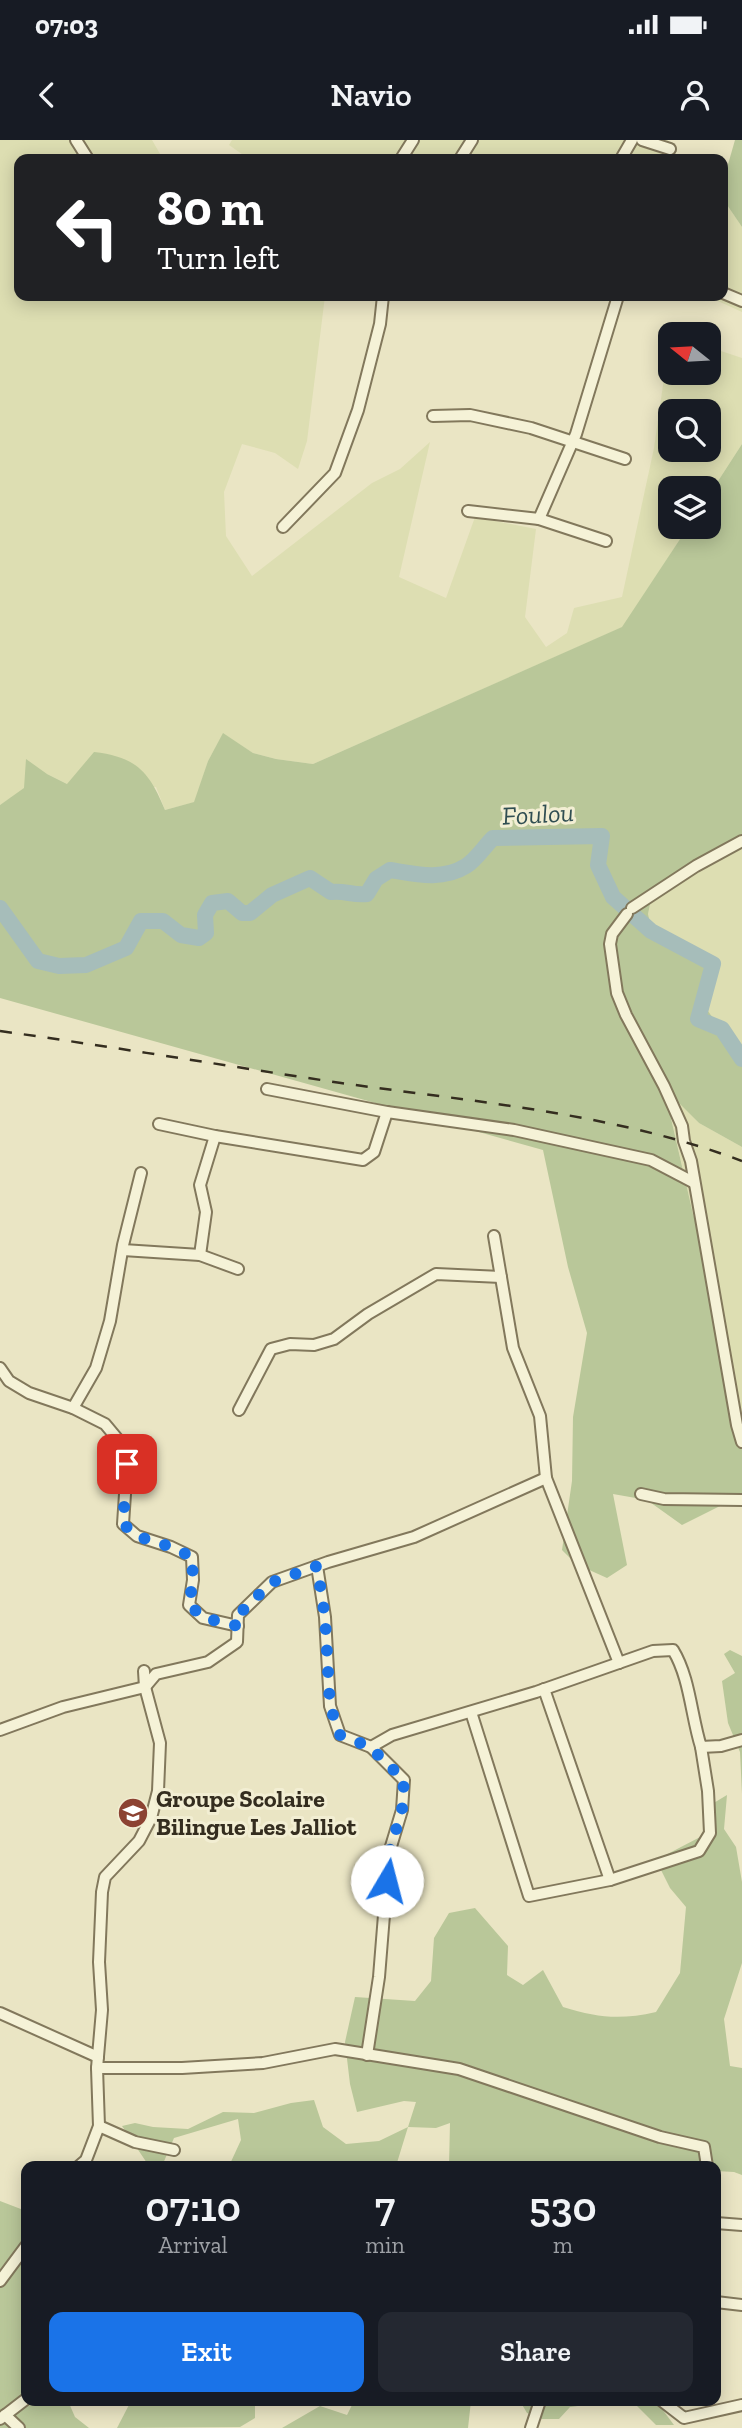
<!DOCTYPE html>
<html lang="en">
<head>
<meta charset="utf-8">
<style>
  body { margin:0; font-family:"Zilla Slab",serif; background:#242831; color:#f1f3f6; height:100vh; display:flex; flex-direction:column; font-size:26px; white-space:nowrap }
  * { box-sizing:border-box; margin:0 }
  p { font-size:23px; color:#9ea1a6 }
  .icon { flex:none; width:38px; height:38px; fill:none; stroke:currentColor; stroke-width:2; stroke-linecap:round; stroke-linejoin:round }
  .map { position:relative; flex:1; overflow:hidden }
  .details { position:absolute; left:21px; top:2021px; width:700px; height:245px; display:flex; flex-direction:column; background:#171b24; border-radius:14px; box-shadow:0 4px 18px #0003 }
  .details>* { flex:none }
  .hud { position:absolute; left:14px; top:14px; width:714px; height:147px; border-radius:14px; box-shadow:0 4px 18px #0003; background:#202124; color:#fff; overflow:hidden }
  .needle { width:46px; rotate:288deg }
  .fabs { position:absolute; left:658px; top:182px; display:grid; gap:14px }
  .fabs a { display:grid; place-items:center; width:63px; height:63px; border-radius:14px; background:#171b24; box-shadow:0 4px 18px #0003; font-size:35px }
  .pin { position:absolute; display:grid; place-items:center; width:60px; height:60px; color:#fff; margin:-30px; border-radius:14px; box-shadow:0 4px 10px #0006 }
  .me { position:absolute; width:77px; margin:-38px; rotate:8deg; stroke-linejoin:round; filter:drop-shadow(0 0 5px #0008) }
  .turn { display:flex; align-items:center; gap:24px; height:147px; padding:0 28px; font-size:32px }
  .turn .icon { width:91px; height:91px; stroke-width:2.5 }
  .turn b { display:block; font-size:49px; line-height:60px }
  .eta { display:flex; justify-content:space-evenly; align-items:center; height:119px; text-align:center }
  .eta b { font-size:42px; font-weight:600; line-height:49px }
  .primary-button { display:flex; gap:14px; margin-top:auto; padding:14px 28px }
  .primary-button a { flex:1; height:80px; border-radius:14px; background:#1a73e8; color:#fff; font-size:28px; font-weight:600; line-height:80px; text-align:center }
  .primary-button a+a { background:#242831; color:#f1f3f6 }
  .status { display:flex; justify-content:space-between; align-items:center; height:49px; padding:0 35px; background:#171b24; direction:ltr }
  .status svg { height:19px; fill:currentColor }
  header { display:flex; justify-content:space-between; align-items:center; height:91px; padding:0 28px; background:#171b24; font-size:32px; font-weight:600 }
  .map>svg:first-child { display:block }
  .farmland { fill:#dddeb2; fill-rule:evenodd }
  .green { fill:#b9c799 }
  .lines { fill:none; stroke-linecap:round; stroke-linejoin:round }
  .river { stroke:#a6bdba; stroke-width:16 }
  .minor-casing { stroke:#82785c; stroke-width:14 }
  .minor { stroke:#f5f2d7; stroke-width:10 }
  .rail { stroke:#342d1f; stroke-width:2.5; stroke-dasharray:12 12; stroke-linecap:butt }
  .route { stroke:#1a73e8; stroke-width:12; stroke-dasharray:0 21.6 }
  .labels { text-anchor:middle; stroke-width:6; stroke-linejoin:round; paint-order:stroke }
  .poi-label { font-size:24px; font-weight:bold; fill:#342d1f; stroke:#f2eed3; text-anchor:start }
  .water-label { font-size:26px; font-style:italic; fill:#304e52; stroke:#f2eed3 }
</style>
</head>
<body>
<div class="status"><b>07:03</b><svg viewBox="0 0 49 12"><path d="M0 12V9h3v3zM5 12V6h3v6zM10 12V3h3v9zM15 12V0h3v12zM26 1h20v11H26zM47 4h2v5h-2z"/></svg></div>
<header><svg class="icon" aria-label="back" viewBox="0 0 24 24"><path d="M15 5l-7 7 7 7"/></svg>Navio<svg class="icon" aria-label="person" viewBox="0 0 24 24"><circle cx="12" cy="8" r="4"/><path d="M4 21q1-7 8-7t8 7"/></svg></header>
<div class="map">
<svg width="742" height="2288" viewBox="0 0 742 2288">
  <rect width="100%" height="100%" fill="#eae5c4"/>
  <!-- farmland -->
  <g class="farmland">
    <path d="M0 0H152L163 19H19V156H325L307 301 298 329 275 313 242 304 224 352 226 396 252 436 372 343 400 329 430 302 399 437 446 458 475 377 536 389 525 477 546 507 567 493 574 468 622 457 654 308 670 196V233H709V207L742 218V304L709 355V348H670V387H688L623 487 313 624 276 619 253 613 223 594 208 621 195 662 165 670 156 647 67 644 47 634 0 665ZM670 271H709V310H670Z"/>
    <path d="M232 0H668L662 19H249L229 5Z"/>
    <path d="M723 59 742 87V172L707 156H723Z"/>
    <path d="M742 701V919L708 871 713 844 712 824 651 791 648 774 652 756Z"/>
    <path d="M664 946 699 983 742 1007V1302L704 1106 693 1074Z"/>
  </g>
  <!-- green -->
  <g class="green">
    <path d="M735 0H742V87L723 59V42Z"/>
    <path d="M742 304V701L652 755 648 774 652 791 713 824V844L708 871 742 919V1007L699 983 664 948 693 1074 704 1106 742 1302V1355L682 1385 647 1360 613 1354 627 1425 607 1438 576 1424 562 1410 572 1341 573 1277 587 1193 568 1127 543 1010 0 858V665L24 648 26 619 47 634 67 644 94 612C136 617 149 631 165 670L194 662 208 621 223 593 253 613 276 619 313 624 622 487 688 387H709V355Z"/>
    <path d="M730 1510 742 1516V1654L740 1612 728 1583 722 1541 735 1533 724 1514Z"/>
    <path d="M727 1655 724 1689 736 1707 742 1742V1823L724 1879 730 1926 742 1928V2035L734 2032 716 2031V2026H449L450 1983 436 1988 408 1987 396 2026H229L241 2000 238 1979 174 1998 162 2026H149L122 1986 135 1983 153 1987 188 1989 223 1972 254 1973 291 1963 314 1960 323 1987 346 2004 379 2001 408 1987 416 1962 404 1961 357 1972 350 1944 345 1902 355 1857 415 1861 431 1841 434 1798 449 1773 475 1768 508 1806 507 1835 523 1845 543 1830 563 1867C598 1878 621 1880 656 1872L680 1833 686 1767 670 1748 656 1720 704 1695 707 1667Z"/>
    <path d="M0 2061 26 2071V2261H68L75 2277 89 2288H0Z"/>
    <path d="M131 2261H255V2278L240 2287 117 2288Z"/>
    <path d="M354 2261H471L468 2288H282L320 2266 347 2275Z"/>
    <path d="M520 2261H618L570 2267 559 2279H542L527 2273Z"/>
    <path d="M618 2261H656L674 2285H656L634 2263Z"/>
  </g>
  <g class="lines">
    <!-- river -->
    <path class="river" d="M0 768 38 821 59 826 86 825 126 808 141 781H163L181 795 199 798 206 793 205 775 212 763 228 761 242 773H250L272 755 310 738 331 752C344 750 354 756 367 754L376 739 390 730C415 734 442 741 466 726 476 720 484 707 493 698L602 696 598 725 613 757 651 791 713 824 698 879 722 889 742 919"/>
    <!-- minor casing -->
    <g class="minor-casing">
      <g id="minor">
        <path d="M76 0 88 19"/>
        <path d="M642 0 670 9"/>
        <path d="M401 19 413 0"/>
        <path d="M460 19 472 0"/>
        <path d="M621 19 632 0"/>
        <path d="M723 153 742 161"/>
        <path d="M433 276 470 275 531 288 625 319"/>
        <path d="M468 371 539 379 606 401"/>
        <path d="M539 379 576 294 618 156"/>
        <path d="M283 387 335 333 358 270 380 184 383 156"/>
        <path d="M632 768 696 726 742 701"/>
        <path d="M627 774 612 794 610 804 617 853 626 875 664 946 682 986 684 1001 691 1021 737 1285 742 1302"/>
        <path d="M267 949 387 972 514 990 651 1020 693 1042"/>
        <path d="M159 984 215 996 363 1020 374 1012 387 972"/>
        <path d="M494 1096 513 1208 540 1276 546 1338 619 1523"/>
        <path d="M123 1110 200 1115 238 1129"/>
        <path d="M200 1115 206 1072 200 1045 215 996"/>
        <path d="M0 1228 9 1241 29 1253 73 1268 105 1284 125 1308 127 1324 123 1384 137 1396 171 1407 192 1417 193 1440 189 1465 203 1478 238 1486"/>
        <path d="M73 1268 96 1228 110 1181 123 1105 141 1033"/>
        <path d="M239 1270 271 1209 290 1204 314 1205 334 1199 368 1174 436 1134 501 1137"/>
        <path d="M641 1354 664 1359 742 1360"/>
        <path d="M317 1426 325 1477 330 1566 340 1595 371 1607 404 1640 402 1670 389 1713 379 1837 367 1915"/>
        <path d="M544 1549 610 1740"/>
        <path d="M471 1572 529 1756 610 1740 699 1711 710 1693 708 1651 701 1607"/>
        <path d="M0 1590 63 1567 145 1547 156 1534 208 1522 237 1502 238 1475 272 1442 328 1422 414 1397 546 1338"/>
        <path d="M371 1607 392 1595 536 1552 653 1511 673 1510C690 1538 691 1575 701 1607L721 1606 742 1600"/>
        <path d="M0 1873 98 1917"/>
        <path d="M97 1928H182L263 1923 335 1909 459 1929 660 1997 704 2007 707 2026"/>
        <path d="M99 1986 135 2002 174 2010"/>
        <path d="M79 2026 86 2020 99 1986 97 1928 102 1870 99 1822 102 1752 105 1737 139 1701 151 1678 158 1651 160 1603 145 1547 144 1531"/>
        <path d="M716 2083 742 2085"/>
        <path d="M0 2141 26 2106"/>
        <path d="M716 2162 742 2165"/>
        <path d="M662 2261 684 2278 742 2265"/>
        <path d="M5 2275 19 2288"/>
        <path d="M0 2279 26 2259"/>
        <path d="M531 2288 540 2261"/>
      </g>
    </g>
    <!-- minor -->
    <use href="#minor" class="minor"/>
    <!-- rail -->
    <path class="rail" d="M0 891C114 907 227 926 341 943 475 962 614 973 742 1021"/>
  </g>
  <g class="lines">
    <!-- route -->
    <path class="route" d="M127 1324 123 1384 137 1396 171 1407 192 1417 193 1440 189 1465 204 1478 238 1486V1475L272 1442 317 1426 325 1477 330 1566 340 1595 370 1607 404 1640 402 1670 389 1713 387 1741"/>
  </g>
  <!-- icons -->
  <defs>
    <g id="school-disc" transform="scale(1.575)"><circle r="9.5" fill="#8c4232" stroke="#f2eed3"/><path d="M0-5L7-2L0 1L-7-2ZM-4 1L0 2.5L4 1V4Q0 6-4 4Z" fill="#fff"/></g>
  </defs>
  <g fill-rule="evenodd">
    <use href="#school-disc" x="133" y="1673"/>
  </g>
  <g class="labels">
    <!-- poi labels -->
    <g class="poi-label">
      <text x="156" y="1667">Groupe Scolaire<tspan x="156" dy="28">Bilingue Les Jalliot</tspan></text>
    </g>
    <!-- water labels -->
    <g class="water-label">
      <text transform="translate(538 674) rotate(-3)" y="9">Foulou</text>
    </g>
  </g>
</svg>
<div class="fabs">
<a><svg class="needle" viewBox="-14 -14 28 28"><path d="M0-13l5 13h-10z" fill="#e53935"/><path d="M0 13l5-13h-10z" fill="#9ea1a6"/></svg></a>
<a><svg class="icon" aria-label="search" viewBox="0 0 24 24"><circle cx="10" cy="10" r="6"/><path d="M15 15l6 6"/></svg></a>
<a><svg class="icon" aria-label="layers" viewBox="0 0 24 24"><path d="M12 4l9 5-9 5-9-5zM3 14l9 5 9-5"/></svg></a>
</div>
<div class="pin" style="left:127px;top:1324px;background:#d93025"><svg class="icon" aria-label="arrive" viewBox="0 0 24 24"><path d="M6 21V4h12l-3 4 3 4H6"/></svg></div>
<svg class="me" style="left:387px;top:1741px" viewBox="-20 -20 40 40"><circle r="19" fill="#fff"/><path d="M0-13L10 11 0 6-10 11z" fill="#1a73e8"/></svg>
<div class="hud">
<div class="turn"><svg class="icon" aria-label="left" viewBox="0 0 24 24"><path d="M17 20v-9H6M10 6l-5 5 5 5"/></svg><div><b>80 m</b>Turn left</div></div>
</div>
<section class="details">
<div class="eta">
<div><b>07:10</b><p>Arrival</p></div>
<div><b>7</b><p>min</p></div>
<div><b>530</b><p>m</p></div>
</div>
<div class="primary-button"><a>Exit</a><a>Share</a></div>
</section>
</div>
</body>
</html>
